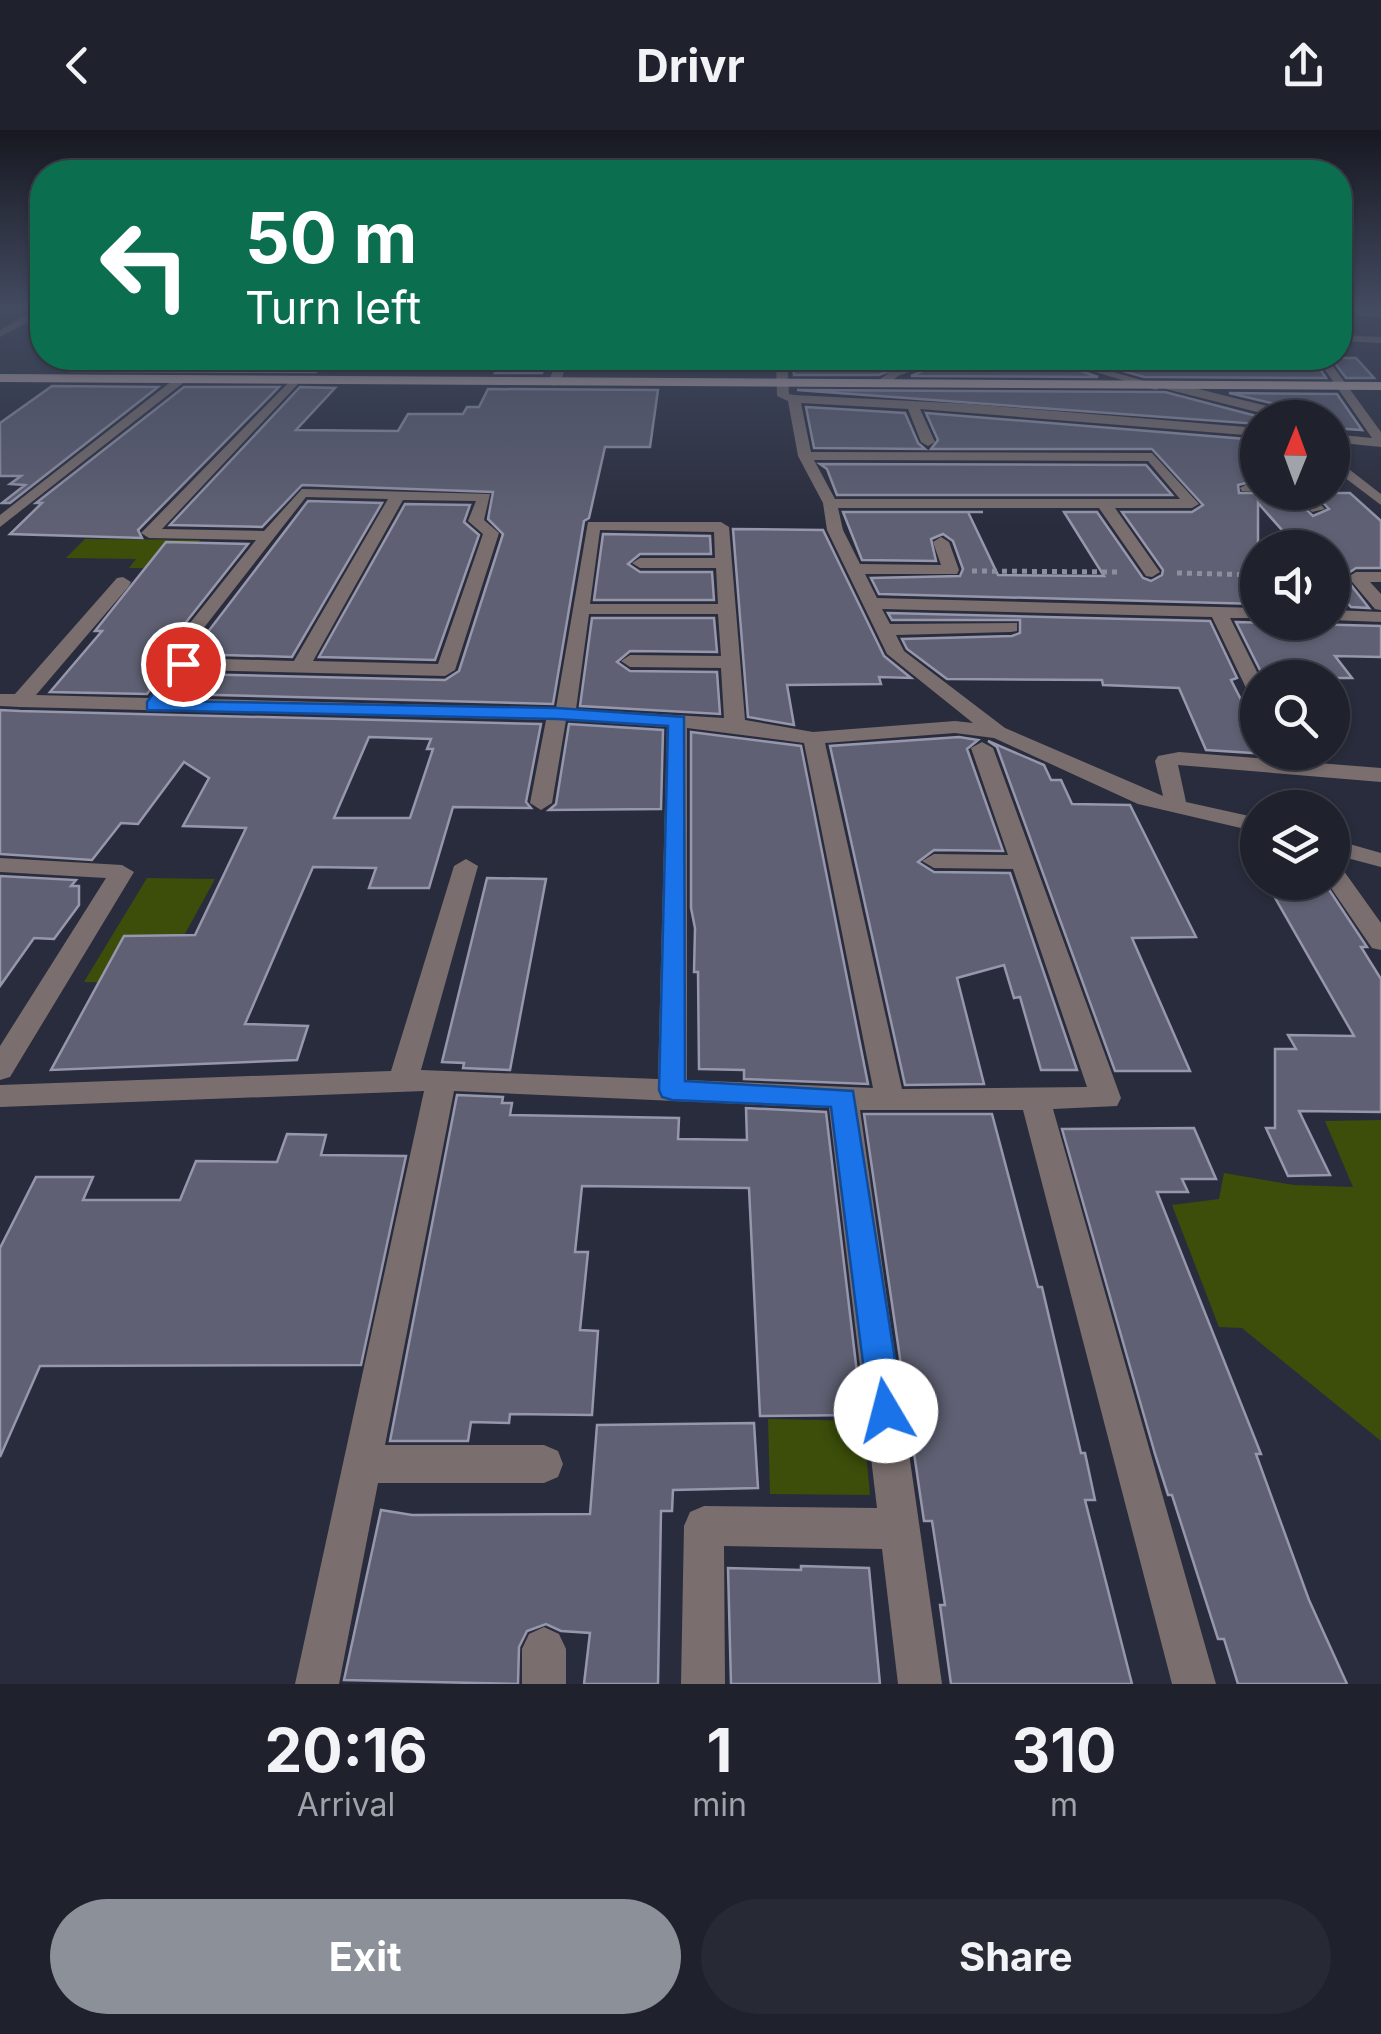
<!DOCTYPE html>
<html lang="en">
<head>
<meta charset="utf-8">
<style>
  body { margin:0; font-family:Inter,sans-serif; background:#272935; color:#f1f3f6; height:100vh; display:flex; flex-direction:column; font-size:38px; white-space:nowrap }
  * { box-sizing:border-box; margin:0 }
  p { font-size:32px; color:#a1a3aa }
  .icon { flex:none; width:55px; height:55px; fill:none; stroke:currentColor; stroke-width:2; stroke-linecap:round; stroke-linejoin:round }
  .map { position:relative; height:1554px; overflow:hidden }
  .drawer { display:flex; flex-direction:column; background:#1f212d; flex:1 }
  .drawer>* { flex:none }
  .banner { position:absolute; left:30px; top:30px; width:1322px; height:210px; border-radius:40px; box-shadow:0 2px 8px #0004,0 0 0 2px #3c3e49; background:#0b6e4f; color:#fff; overflow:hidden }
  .needle { width:65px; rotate:1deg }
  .buttons { position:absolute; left:1240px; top:270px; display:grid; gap:20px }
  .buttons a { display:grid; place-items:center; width:110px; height:110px; border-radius:50%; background:#1f212d; box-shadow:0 2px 8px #0004,0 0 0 2px #3c3e49; font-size:50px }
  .pin { position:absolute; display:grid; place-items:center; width:85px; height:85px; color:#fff; margin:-42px; border:5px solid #fff; border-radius:50%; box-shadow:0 2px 10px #0007 }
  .me { position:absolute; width:110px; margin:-55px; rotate:352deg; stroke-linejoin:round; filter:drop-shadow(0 0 8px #0008) }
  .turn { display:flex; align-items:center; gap:35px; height:210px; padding:0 50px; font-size:45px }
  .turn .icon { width:130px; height:130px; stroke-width:2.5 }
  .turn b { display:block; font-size:70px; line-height:85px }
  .eta { display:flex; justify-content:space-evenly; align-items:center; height:170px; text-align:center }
  .eta b { font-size:60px; font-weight:700; line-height:70px }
  .primary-button { display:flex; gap:20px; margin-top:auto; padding:20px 50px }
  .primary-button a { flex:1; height:115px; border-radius:60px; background:#8c9099; color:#fff; font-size:40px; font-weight:700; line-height:115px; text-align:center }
  .primary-button a+a { background:#272935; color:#f1f3f6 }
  header { display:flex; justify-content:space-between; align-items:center; height:130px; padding:0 50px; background:#1f212d; font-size:45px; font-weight:700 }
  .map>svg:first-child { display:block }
  .green { fill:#3c4e0a }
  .building { fill:#5f6073; stroke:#9697ac; stroke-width:2.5; fill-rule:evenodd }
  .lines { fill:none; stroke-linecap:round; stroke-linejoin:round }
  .path { stroke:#8c8f9c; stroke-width:5; stroke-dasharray:5 5; stroke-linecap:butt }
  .minor { fill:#7a6f6e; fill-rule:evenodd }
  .major { fill:#c7b1af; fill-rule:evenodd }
  .route { fill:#1a73e8; stroke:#114b97; stroke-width:2.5 }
</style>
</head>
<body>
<header><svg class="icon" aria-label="back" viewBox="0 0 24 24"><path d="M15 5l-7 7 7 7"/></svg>Drivr<svg class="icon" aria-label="share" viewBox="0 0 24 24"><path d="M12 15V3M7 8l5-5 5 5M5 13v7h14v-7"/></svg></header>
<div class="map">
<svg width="1381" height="1554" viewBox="0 0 1381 1554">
  <rect width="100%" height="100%" fill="#292c3c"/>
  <!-- green -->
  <g class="green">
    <path d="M85 409 200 410 177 438H129L136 429 66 428Z"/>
    <path d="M147 748 215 749 158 853 84 852Z"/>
    <path d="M1381 990V1311L1242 1198 1219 1197 1172 1075 1219 1069 1224 1043 1294 1055 1353 1057 1325 991Z"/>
    <path d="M768 1289 863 1291 870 1365 770 1364Z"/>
  </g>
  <!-- building -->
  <g class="building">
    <path d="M92 228H330L316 242 73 241Z"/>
    <path d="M502 228H550L542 243H495Z"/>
    <path d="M792 228H922L879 245H794Z"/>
    <path d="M953 228H1044L1098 247 911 246Z"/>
    <path d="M1077 228H1313L1326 248 1144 247Z"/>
    <path d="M1331 228H1356L1374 248H1346Z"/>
    <path d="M52 256 158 257 10 373H2L25 355 10 354 21 346H0V293Z"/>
    <path d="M184 257H279L138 400 142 408 10 404 42 373H36Z"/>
    <path d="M300 257 335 258 296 300 398 301 408 284H463L467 277H479L488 259 658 260 650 317H605L589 388 584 391 553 574 176 564 190 544 445 550 459 541 503 404 488 389 493 362 302 355 262 397 170 395Z"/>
    <path d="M797 260 1165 262 1264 288H1258V294Z"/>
    <path d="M1229 263 1337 264 1362 300 1332 298V288H1303L1300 280Z"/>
    <path d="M806 277 905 283 918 313 925 319 814 318Z"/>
    <path d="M926 283 1258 310V350L1238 355 1239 363H1289L1313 386 1329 379 1314 363H1350L1381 391V438H1356L1344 446 1369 478 1351 477 1332 456V418H1298L1258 373V474L879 464 871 448 960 446 963 439 953 411 943 404 931 409 936 431 862 430 843 382H983H968L998 445 1104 446 1064 382H1097L1143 448 1151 451 1162 445 1163 440 1122 382H1192L1203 375 1152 319H931L938 310Z"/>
    <path d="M820 334 1146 335 1172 365H837L827 339Z"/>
    <path d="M308 371 382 373 292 527 191 524Z"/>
    <path d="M405 374 470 375 464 392 479 405 435 530 319 527Z"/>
    <path d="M733 399 823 400 884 526 911 548 879 547 881 554 787 555 794 595 748 587Z"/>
    <path d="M603 404 710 406 711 424H640L628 434 640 442H712L714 470H594Z"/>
    <path d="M166 412 248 414 164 520 169 534 147 564 50 562 102 501H95Z"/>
    <path d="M888 483 1210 491 1237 548 1231 550 1258 603V622L1268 624 1206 620 1179 558 1103 555 1102 550 947 549 907 519 902 509 1012 506 1020 503V490H892Z"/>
    <path d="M592 488H714L717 522 630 521 617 532 630 541 717 542 720 584 580 576Z"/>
    <path d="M1236 492 1381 496V527L1335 526 1352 548H1264Z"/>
    <path d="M0 580 20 581 541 594 526 672 531 678 453 677 429 758H369L376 738 313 737 245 894 308 896 297 930 51 940 124 806 195 805 246 698 183 696 209 648 184 632 138 694 121 693 92 730 0 724ZM369 607 431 609 427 619H433L410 688H334Z"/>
    <path d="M569 594 663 600 661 679 549 680 556 674Z"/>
    <path d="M691 602 801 616 868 954 744 949V940L699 939 698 842H694L695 798 691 778Z"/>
    <path d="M959 607 978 610 967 619 1003 721 934 720 918 732 934 742 1010 743 1077 940H1041L1020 867 1014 868 1004 835 957 848 984 954 905 955 830 616Z"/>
    <path d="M988 611 1044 635 1051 650H1061L1072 674 1130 675 1196 807 1132 808 1190 941H1115L997 617Z"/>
    <path d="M0 746 76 750 71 756H79V775L54 809 34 808 0 856Z"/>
    <path d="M487 748 546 749 510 940 463 938 464 933 442 932Z"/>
    <path d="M1266 752H1324L1367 817H1361L1381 849V982L1299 981 1330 1045 1288 1046 1266 998H1275V919H1296L1288 905 1354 906Z"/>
    <path d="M457 965 503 967 502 973H512L510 985 679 988 678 1009 747 1010 746 978 826 982 862 1285 760 1286 749 1058 582 1056 575 1122H588L580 1200 598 1201 592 1285 510 1284 509 1293 471 1292 468 1311H390Z"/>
    <path d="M864 984H992L1038 1157H1042L1081 1323H1085L1095 1370H1085L1132 1554H951L940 1475H945L932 1391H924Z"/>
    <path d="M1194 998 1216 1049H1182L1188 1062H1157L1261 1324H1256L1309 1470 1347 1554H1238L1224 1509H1218L1172 1365H1168L1155 1324 1062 999Z"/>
    <path d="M287 1004 326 1005 321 1025 406 1026 361 1235 40 1236 0 1327V1118L36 1047H93L83 1070H180L196 1031 277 1032Z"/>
    <path d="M754 1293 758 1358 673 1360 672 1381H661L658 1554H584L590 1503 561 1501 546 1494 527 1501 519 1517 518 1554 344 1550 381 1380 412 1385 590 1384 597 1295Z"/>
    <path d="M801 1436 869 1438 880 1554H731L728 1438 801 1440Z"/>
  </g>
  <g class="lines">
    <!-- path -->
    <g class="path">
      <path d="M972 441 1120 442"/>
      <path d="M1177 443 1258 445"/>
    </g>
    <!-- minor -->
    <g class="minor">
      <path d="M37 179H42V184L0 207V200Z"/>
      <path d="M1357 180 1381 181V187L1353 185Z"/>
      <path d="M1340 205 1381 207V213L1340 211Z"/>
      <path d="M559 228H570L560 252 554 256 548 252Z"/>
      <path d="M776 228H787L789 264 794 265 970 274 1258 298V306L920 279 935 312 928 316 921 312 908 279 801 273 811 322 1152 323 1199 374 1192 378H1115L1160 442 1152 447 1146 446 1099 378H838L843 400 860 434 941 435 933 412 941 407 949 412 959 440 957 444H865L877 468 1258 478V488H1230L1260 548 1258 568 1248 562 1212 487 882 479 890 494 1017 493V501L1011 502 896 505 904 521 1005 598 1163 666 1155 631 1158 626 1179 622 1381 638V652L1178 635 1186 672 1258 688V702L1138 674 994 608 955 603 825 613 902 959 1087 957 1013 739 934 738 922 731 934 724 1008 725 971 618 982 612 993 618 1121 968 1117 976 1053 979 1216 1554H1172L1023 980H860L942 1554H898L882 1419 724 1416 725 1554H681L684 1396 690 1382 704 1376 877 1378 829 978 454 961 385 1315H544L558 1321 563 1334 558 1347 544 1353H378L339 1554H295L424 961 0 977V955L391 941 454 736 466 729 478 736 421 940 658 949 667 597 566 590 552 673 541 680 530 673 546 590 20 577 0 576V564H15L117 448 123 447 131 452 129 456 36 565 149 568 173 534 167 522 256 410 149 408 141 403 294 247 298 254 162 399 264 401 302 359 490 364 484 390 499 403 455 540 445 546 188 540 169 568 556 578 588 392H721L729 397 745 590 813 602 955 591 973 593 887 524 827 400 823 373 798 326 788 271 777 266ZM814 330 1148 331 1180 369H835ZM306 367 388 369 294 531 189 528 185 522ZM403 370 476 371 468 391 483 404 438 534 313 531ZM600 400 714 402 715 428H640L632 433 640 438H716L718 474H590ZM589 484H718L721 526 630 525 621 531 630 537 721 538 724 588 576 579ZM687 598 804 613 873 958 687 950Z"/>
      <path d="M933 228H949L898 246 885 256 875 253 890 242Z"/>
      <path d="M1048 228H1065L1162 256 1156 260Z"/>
      <path d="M1317 228H1327L1381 302V317L1332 312V304L1372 308Z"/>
      <path d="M177 247 187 250 0 397V385Z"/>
      <path d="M1170 252 1299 284 1300 287 1281 288 1166 259Z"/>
      <path d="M1332 326 1381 364V375L1332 338Z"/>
      <path d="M1247 354H1258V362L1242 361 1240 358Z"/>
      <path d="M1292 362H1308L1325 379 1312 382Z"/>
      <path d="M1356 442H1381V452H1370L1381 464V480L1375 479 1348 447Z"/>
      <path d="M1332 480 1381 482V492L1332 490Z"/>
      <path d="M1332 709 1381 723V737L1332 724Z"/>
      <path d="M0 728 122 735 134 742 10 947 0 950V916L106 748 0 742Z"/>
      <path d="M1332 735 1341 737 1381 793V820L1372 818 1327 752H1332Z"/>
      <path d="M544 1497 559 1504 566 1519V1554H522V1519L529 1504Z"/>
    </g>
    <!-- major -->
    <path class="major" d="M0 244 1381 252V260L0 252Z"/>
  </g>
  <!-- sky -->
  <linearGradient id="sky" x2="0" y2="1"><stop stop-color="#171821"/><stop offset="0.45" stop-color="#434b61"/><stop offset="1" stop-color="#434b61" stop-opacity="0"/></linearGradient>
  <rect width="1381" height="396" fill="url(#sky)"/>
  <!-- route -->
  <path class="route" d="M183 529 191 534 166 571 557 578 684 587 685 951 853 961 903 1281 898 1292 886 1297 874 1292 869 1281 831 977 672 970 662 967 659 960 668 596 557 589 147 580V572L177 531Z"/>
</svg>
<div class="buttons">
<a><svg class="needle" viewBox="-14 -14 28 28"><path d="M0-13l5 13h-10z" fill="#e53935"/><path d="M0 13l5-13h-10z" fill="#a1a3aa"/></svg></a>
<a><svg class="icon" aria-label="sound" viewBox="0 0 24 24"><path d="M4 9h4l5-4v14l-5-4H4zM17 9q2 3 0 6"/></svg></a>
<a><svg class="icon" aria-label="search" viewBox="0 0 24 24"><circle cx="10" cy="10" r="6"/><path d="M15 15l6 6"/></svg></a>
<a><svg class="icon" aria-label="layers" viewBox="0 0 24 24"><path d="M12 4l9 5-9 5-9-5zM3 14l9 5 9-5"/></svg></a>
</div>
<div class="pin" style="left:183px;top:534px;background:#d93025"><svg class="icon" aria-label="arrive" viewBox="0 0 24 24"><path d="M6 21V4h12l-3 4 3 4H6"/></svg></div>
<svg class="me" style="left:886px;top:1281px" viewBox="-20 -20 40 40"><circle r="19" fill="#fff"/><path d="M0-13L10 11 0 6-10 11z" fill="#1a73e8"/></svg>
<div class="banner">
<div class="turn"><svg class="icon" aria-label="left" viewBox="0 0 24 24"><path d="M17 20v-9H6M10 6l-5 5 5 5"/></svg><div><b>50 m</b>Turn left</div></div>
</div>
</div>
<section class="drawer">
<div class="eta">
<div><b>20:16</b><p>Arrival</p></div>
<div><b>1</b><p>min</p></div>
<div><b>310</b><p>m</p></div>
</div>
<div class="primary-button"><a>Exit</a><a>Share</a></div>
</section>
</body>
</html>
